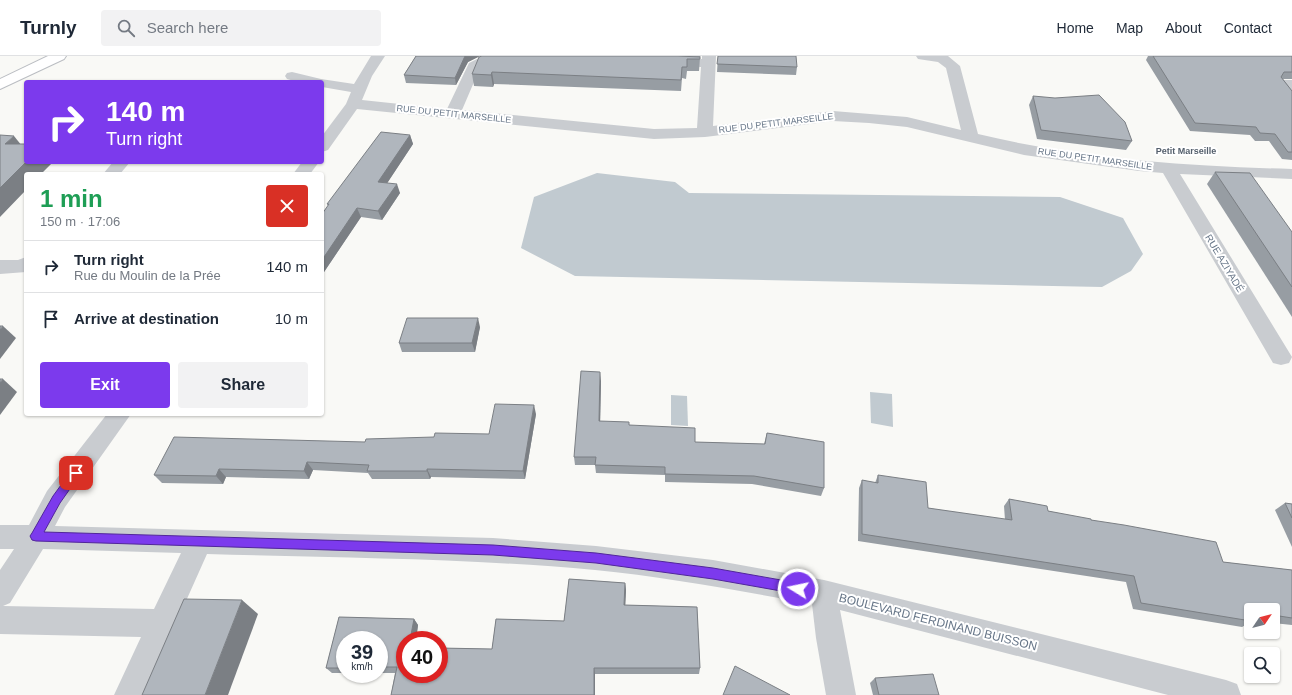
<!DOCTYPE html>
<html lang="en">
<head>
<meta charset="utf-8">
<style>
  body { margin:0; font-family:Helvetica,sans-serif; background:#f2f2f3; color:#1f2937; height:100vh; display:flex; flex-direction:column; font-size:15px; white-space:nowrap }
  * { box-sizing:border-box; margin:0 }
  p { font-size:13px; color:#747a83 }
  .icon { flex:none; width:22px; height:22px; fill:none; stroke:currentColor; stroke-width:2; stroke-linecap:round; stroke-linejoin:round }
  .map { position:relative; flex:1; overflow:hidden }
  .drawer { position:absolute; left:24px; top:116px; width:300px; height:244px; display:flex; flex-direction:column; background:#fff; border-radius:4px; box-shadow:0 1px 3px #0004 }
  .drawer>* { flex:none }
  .guide { position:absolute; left:24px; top:24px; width:300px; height:84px; border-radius:4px; box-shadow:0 1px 3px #0004; background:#7c3aed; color:#fff; overflow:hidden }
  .needle { width:26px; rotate:55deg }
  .fabs { position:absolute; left:1244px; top:547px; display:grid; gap:8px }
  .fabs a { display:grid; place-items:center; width:36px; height:36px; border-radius:4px; background:#fff; box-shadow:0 1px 3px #0004; font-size:20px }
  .speed { position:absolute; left:336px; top:575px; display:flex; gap:8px; font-size:20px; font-weight:700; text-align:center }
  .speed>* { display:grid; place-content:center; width:52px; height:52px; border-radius:50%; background:#fff; box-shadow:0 1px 3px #0004; line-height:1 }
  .speed small { font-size:10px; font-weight:400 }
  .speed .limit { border:6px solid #d22; background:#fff; color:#111 }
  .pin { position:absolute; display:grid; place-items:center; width:34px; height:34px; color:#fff; margin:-17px; border-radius:8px; box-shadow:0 2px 6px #0006 }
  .me { position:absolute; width:44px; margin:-22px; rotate:280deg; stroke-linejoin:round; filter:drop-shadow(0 0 3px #0008) }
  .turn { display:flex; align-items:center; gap:14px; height:84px; padding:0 16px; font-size:18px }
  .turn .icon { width:52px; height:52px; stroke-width:2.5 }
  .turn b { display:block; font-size:28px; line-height:34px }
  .round { display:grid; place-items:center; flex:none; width:42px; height:42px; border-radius:4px; background:#f2f2f3 }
  .overview { display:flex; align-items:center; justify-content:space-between; height:68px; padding:0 16px }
  h1 { font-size:24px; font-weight:800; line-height:30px; color:#1e9e55 }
  .action { display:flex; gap:8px; margin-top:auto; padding:8px 16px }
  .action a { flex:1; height:46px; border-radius:4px; background:#7c3aed; color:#fff; font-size:16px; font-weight:800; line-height:46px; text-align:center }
  .action a+a { background:#f2f2f3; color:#1f2937 }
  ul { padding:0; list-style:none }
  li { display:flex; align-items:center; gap:12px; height:52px; padding:0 16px; border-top:1px solid #e0e1e3 }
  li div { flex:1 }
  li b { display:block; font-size:15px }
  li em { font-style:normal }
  header { display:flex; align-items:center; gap:24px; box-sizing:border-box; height:56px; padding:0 20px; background:#fff; border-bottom:1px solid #e0e1e3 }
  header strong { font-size:19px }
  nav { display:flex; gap:22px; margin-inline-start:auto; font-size:14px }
  .search { width:280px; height:36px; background:#f2f2f3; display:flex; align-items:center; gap:10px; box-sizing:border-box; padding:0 14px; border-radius:4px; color:#747a83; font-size:15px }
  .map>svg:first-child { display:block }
  .water { fill:#c1cad0 }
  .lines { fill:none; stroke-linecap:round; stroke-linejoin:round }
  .major-casing { stroke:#babdc2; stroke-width:2 }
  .minor { fill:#c9ccd0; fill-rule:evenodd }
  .major { fill:#fff; fill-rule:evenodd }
  .wall { fill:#979da3 }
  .shaded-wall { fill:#7b7f84 }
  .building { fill:#b0b6bd; stroke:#7b7f84 }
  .route { fill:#7c3aed; stroke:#51269a }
  .labels { text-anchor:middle; stroke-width:4; stroke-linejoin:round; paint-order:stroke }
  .far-street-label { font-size:9px; fill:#677688; stroke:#fff }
  .far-neighbourhood-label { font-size:9px; font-weight:bold; fill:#55606d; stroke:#fff }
  .street-label { font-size:10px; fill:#677688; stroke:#fff }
  .near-street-label { font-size:12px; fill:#677688; stroke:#fff }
</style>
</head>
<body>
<header>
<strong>Turnly</strong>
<div class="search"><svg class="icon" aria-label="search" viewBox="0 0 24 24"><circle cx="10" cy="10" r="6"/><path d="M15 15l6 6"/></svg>Search here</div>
<nav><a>Home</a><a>Map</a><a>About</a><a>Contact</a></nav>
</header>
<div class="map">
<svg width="1292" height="639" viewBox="0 0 1292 639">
  <rect width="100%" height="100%" fill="#f9f9f6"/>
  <!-- water -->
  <g class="water">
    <path d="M597 117 675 126 689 137 1060 141 1123 162 1143 198 1131 215 1102 231 575 220 521 192 534 141Z"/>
    <path d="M870 336 892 338 893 371 871 367Z"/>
    <path d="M671 339 687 340 688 370 671 369Z"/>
  </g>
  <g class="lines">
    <!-- major casing -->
    <g class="major-casing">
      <path id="major" d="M48 0H66L64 3 0 33V23Z"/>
    </g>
    <!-- minor -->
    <g class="minor">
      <path d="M371 0H385L372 20 362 44 447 53 469 7 483 0H510L508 3 487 8 480 12 462 54 654 73 697 72 701 11 669 10 664 9 662 6 664 3 669 2 702 3V0H716L713 70 833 55 907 61 961 74 946 12 938 6 918 3 916 0H948L960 10 978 78C1081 103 1186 110 1292 113V123L1180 118 1292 301 1289 307 1281 309 1273 307 1163 117 1139 115 1024 99 907 71 869 67 833 65 705 81 654 83 357 53 328 94 322 96V80L346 48 351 36 322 31V26H298L287 23 285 20 287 17 292 16 321 23 354 28Z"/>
      <path d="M1284 24H1292V43L1287 41 1277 28 1279 25Z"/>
      <path d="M113 106H130L120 118H103Z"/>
      <path d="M302 106H319L310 118H293Z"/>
      <path d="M26 201V216L0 218V204H18Z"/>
      <path d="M107 358H131L65 451 55 470 493 482 596 490 713 504 824 524 1226 624 1237 628 1241 639H1168L840 554 856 639H826L816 582 812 548C740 535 667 521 595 514 466 502 336 502 207 498L144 639H114L141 581 0 578V514L14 493H0V469H29L47 435ZM43 493 181 497 154 553 3 550 10 547Z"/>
    </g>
    <!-- major -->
    <use href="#major" class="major"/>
  </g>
  <!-- wall -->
  <g class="wall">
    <path d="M416 0H480L468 6 456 29 406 27 404 19Z"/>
    <path d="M482 0H701L700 1 699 15H687L686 23 682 22 681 35 494 28 493 31 474 30 472 18Z"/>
    <path d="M718 0 797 11 796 19 717 16Z"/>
    <path d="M1148 0H1292V23H1283L1292 35V104L1282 103 1269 85H1255L1250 79 1190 75 1146 4Z"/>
    <path d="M1033 40 1132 85 1126 94 1037 83 1029 49Z"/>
    <path d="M410 79 413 88 387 127 400 137 382 164 361 161 322 219V158L328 150 327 148Z"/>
    <path d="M1215 116 1292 176V261L1207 128Z"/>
    <path d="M480 271 475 296H402L399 287Z"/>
    <path d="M601 325 600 365 630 369 695 386 764 388 767 377 824 432 821 440 752 428 665 426V419L596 417 595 409H575L574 401Z"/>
    <path d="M536 358 525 423 431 421 430 423H372L368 417 313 414 309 423 226 421 223 428 162 427 154 419 365 386 489 378Z"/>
    <path d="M878 419 928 452 1005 464 1004 450 1009 443 1048 455 1091 464 1223 506 1292 514V569L1273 567V554H1251V566L1242 571 1133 553 1126 526 858 485 859 432 862 424 875 427Z"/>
    <path d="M1285 447 1292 448V491L1275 454Z"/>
    <path d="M569 523 625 527 626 534 625 549 697 551 700 612 699 618H595V639H391L395 617H379V584H345V617H332L326 612 339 561 414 563 418 569 416 584H405V618H439V592L492 593 496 563 564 565Z"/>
    <path d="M875 622 939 639H873L870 627Z"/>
  </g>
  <!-- shaded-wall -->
  <g class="shaded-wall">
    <path d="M465 0H480L468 6 456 29 455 22Z"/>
    <path d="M492 16 494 28 493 31 491 19Z"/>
    <path d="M410 79 413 88 382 135 378 126Z"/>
    <path d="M14 80 26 95 5 88Z"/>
    <path d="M26 106H53L41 118H26V134L0 161V132Z"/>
    <path d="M397 128 400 137 382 164 378 155Z"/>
    <path d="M357 152 361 161 322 219V204Z"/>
    <path d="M478 262 480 271 475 296 472 287Z"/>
    <path d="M3 270 16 282 0 303V274Z"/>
    <path d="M600 316 601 325 600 373 599 365Z"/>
    <path d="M3 323 17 336 0 359V327Z"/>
    <path d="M534 349 536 358 525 423 523 415Z"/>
    <path d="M307 406 313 414 309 423 304 415Z"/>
    <path d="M219 413 226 421 223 428 216 420Z"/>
    <path d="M427 413 431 421 430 423 427 415Z"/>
    <path d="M625 527 626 534 625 556 624 549Z"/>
    <path d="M242 544 258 558 228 639H205Z"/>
    <path d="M414 563 418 569 416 584H410Z"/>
    <path d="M594 612 595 618V639H594Z"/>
  </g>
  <!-- building -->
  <g class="building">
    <path d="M416 0H465L455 22 404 19Z"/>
    <path d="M482 0H678L700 1V3H687V11H682L681 24 492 16 491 19 472 18 479 1Z"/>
    <path d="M718 0H796L797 11 717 8Z"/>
    <path d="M1153 0H1292V16H1284L1281 21 1292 35V96H1288L1275 78 1260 77 1256 71 1195 67Z"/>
    <path d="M1099 39 1125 66 1132 85 1041 74 1033 40 1055 42Z"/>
    <path d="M381 76 410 79 378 126 397 128 378 155 357 152 322 204V158L329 148H327Z"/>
    <path d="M0 79 14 80 5 88H26V106L0 132Z"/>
    <path d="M1215 116 1250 117 1292 176V231Z"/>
    <path d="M407 262H478L472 287H399Z"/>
    <path d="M0 270H3L0 274Z"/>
    <path d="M581 315 600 316 599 365 629 366V369L695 372V386L765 388 767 377 824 386V432L754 420 665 418V411L595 409 596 401H574Z"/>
    <path d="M0 323H3L0 327Z"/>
    <path d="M495 348 534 349 523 415 427 413V415H367L369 409 307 406 304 415 219 413 216 420 154 419 174 381 365 386 366 383 434 381 435 377 489 378Z"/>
    <path d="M878 419 926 426 928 452 1012 464 1009 443 1047 450 1048 455 1091 463V464L1124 469 1216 486 1223 506 1292 514V562L1273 559V554H1251V556H1249L1251 561V565L1141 547 1134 520 862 478V424L878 427Z"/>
    <path d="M1285 447 1292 448V462Z"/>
    <path d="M569 523 625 527 624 549 697 551 700 612H594V639H391L397 611H379V584H345V612H326L339 561 414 563 410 584H405V618H439V592L492 593 496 563 564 565Z"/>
    <path d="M184 543 242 544 205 639H142Z"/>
    <path d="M735 610 790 639H723Z"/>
    <path d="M933 618 939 639H879L875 622Z"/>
  </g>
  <!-- route -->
  <path class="route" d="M76 412 79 414 81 417 79 420 60 447 44 476 493 489 596 497 713 512 798 527 802 529 804 533 802 537 798 538 713 523 596 507 493 499 36 485 32 484 30 480 32 477 53 440 72 414Z"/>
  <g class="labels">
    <!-- far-street labels -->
    <g class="far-street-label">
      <text transform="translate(454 58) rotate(6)" y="3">RUE DU PETIT MARSEILLE</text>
      <text transform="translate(776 67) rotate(-7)" y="3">RUE DU PETIT MARSEILLE</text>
      <text transform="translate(1095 103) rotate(8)" y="3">RUE DU PETIT MARSEILLE</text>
    </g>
    <!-- far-neighbourhood labels -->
    <g class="far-neighbourhood-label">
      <text x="1186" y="98">Petit Marseille</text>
    </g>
    <!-- street labels -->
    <g class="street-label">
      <text transform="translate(1225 207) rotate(59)" y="4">RUE AZIYADÉ</text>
    </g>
    <!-- near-street labels -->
    <g class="near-street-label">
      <text transform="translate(938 566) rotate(14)" y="4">BOULEVARD FERDINAND BUISSON</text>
    </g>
  </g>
</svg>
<div class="fabs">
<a><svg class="needle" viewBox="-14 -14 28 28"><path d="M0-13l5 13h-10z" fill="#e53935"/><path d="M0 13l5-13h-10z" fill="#747a83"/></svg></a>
<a><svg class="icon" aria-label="search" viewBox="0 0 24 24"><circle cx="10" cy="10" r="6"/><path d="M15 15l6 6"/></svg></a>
</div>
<div class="speed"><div>39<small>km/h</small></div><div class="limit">40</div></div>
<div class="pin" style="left:76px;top:417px;background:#d93025"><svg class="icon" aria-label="arrive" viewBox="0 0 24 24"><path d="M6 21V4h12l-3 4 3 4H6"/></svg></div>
<svg class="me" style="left:798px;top:533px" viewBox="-20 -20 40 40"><circle r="17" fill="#7c3aed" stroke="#fff" stroke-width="3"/><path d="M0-11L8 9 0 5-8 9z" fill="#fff"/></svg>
<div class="guide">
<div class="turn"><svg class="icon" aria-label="right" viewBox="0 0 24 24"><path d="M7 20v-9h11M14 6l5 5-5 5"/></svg><div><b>140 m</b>Turn right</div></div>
</div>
<section class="drawer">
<div class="overview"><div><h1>1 min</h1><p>150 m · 17:06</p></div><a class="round" style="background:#d93025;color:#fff"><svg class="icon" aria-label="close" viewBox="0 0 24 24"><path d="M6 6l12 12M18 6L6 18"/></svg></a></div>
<ul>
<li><svg class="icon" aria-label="right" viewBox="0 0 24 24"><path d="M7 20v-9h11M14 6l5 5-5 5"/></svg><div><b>Turn right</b><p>Rue du Moulin de la Prée</p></div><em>140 m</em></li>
<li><svg class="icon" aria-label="arrive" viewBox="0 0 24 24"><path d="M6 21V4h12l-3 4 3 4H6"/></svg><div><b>Arrive at destination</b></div><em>10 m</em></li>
</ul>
<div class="action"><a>Exit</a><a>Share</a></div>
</section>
</div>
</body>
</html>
